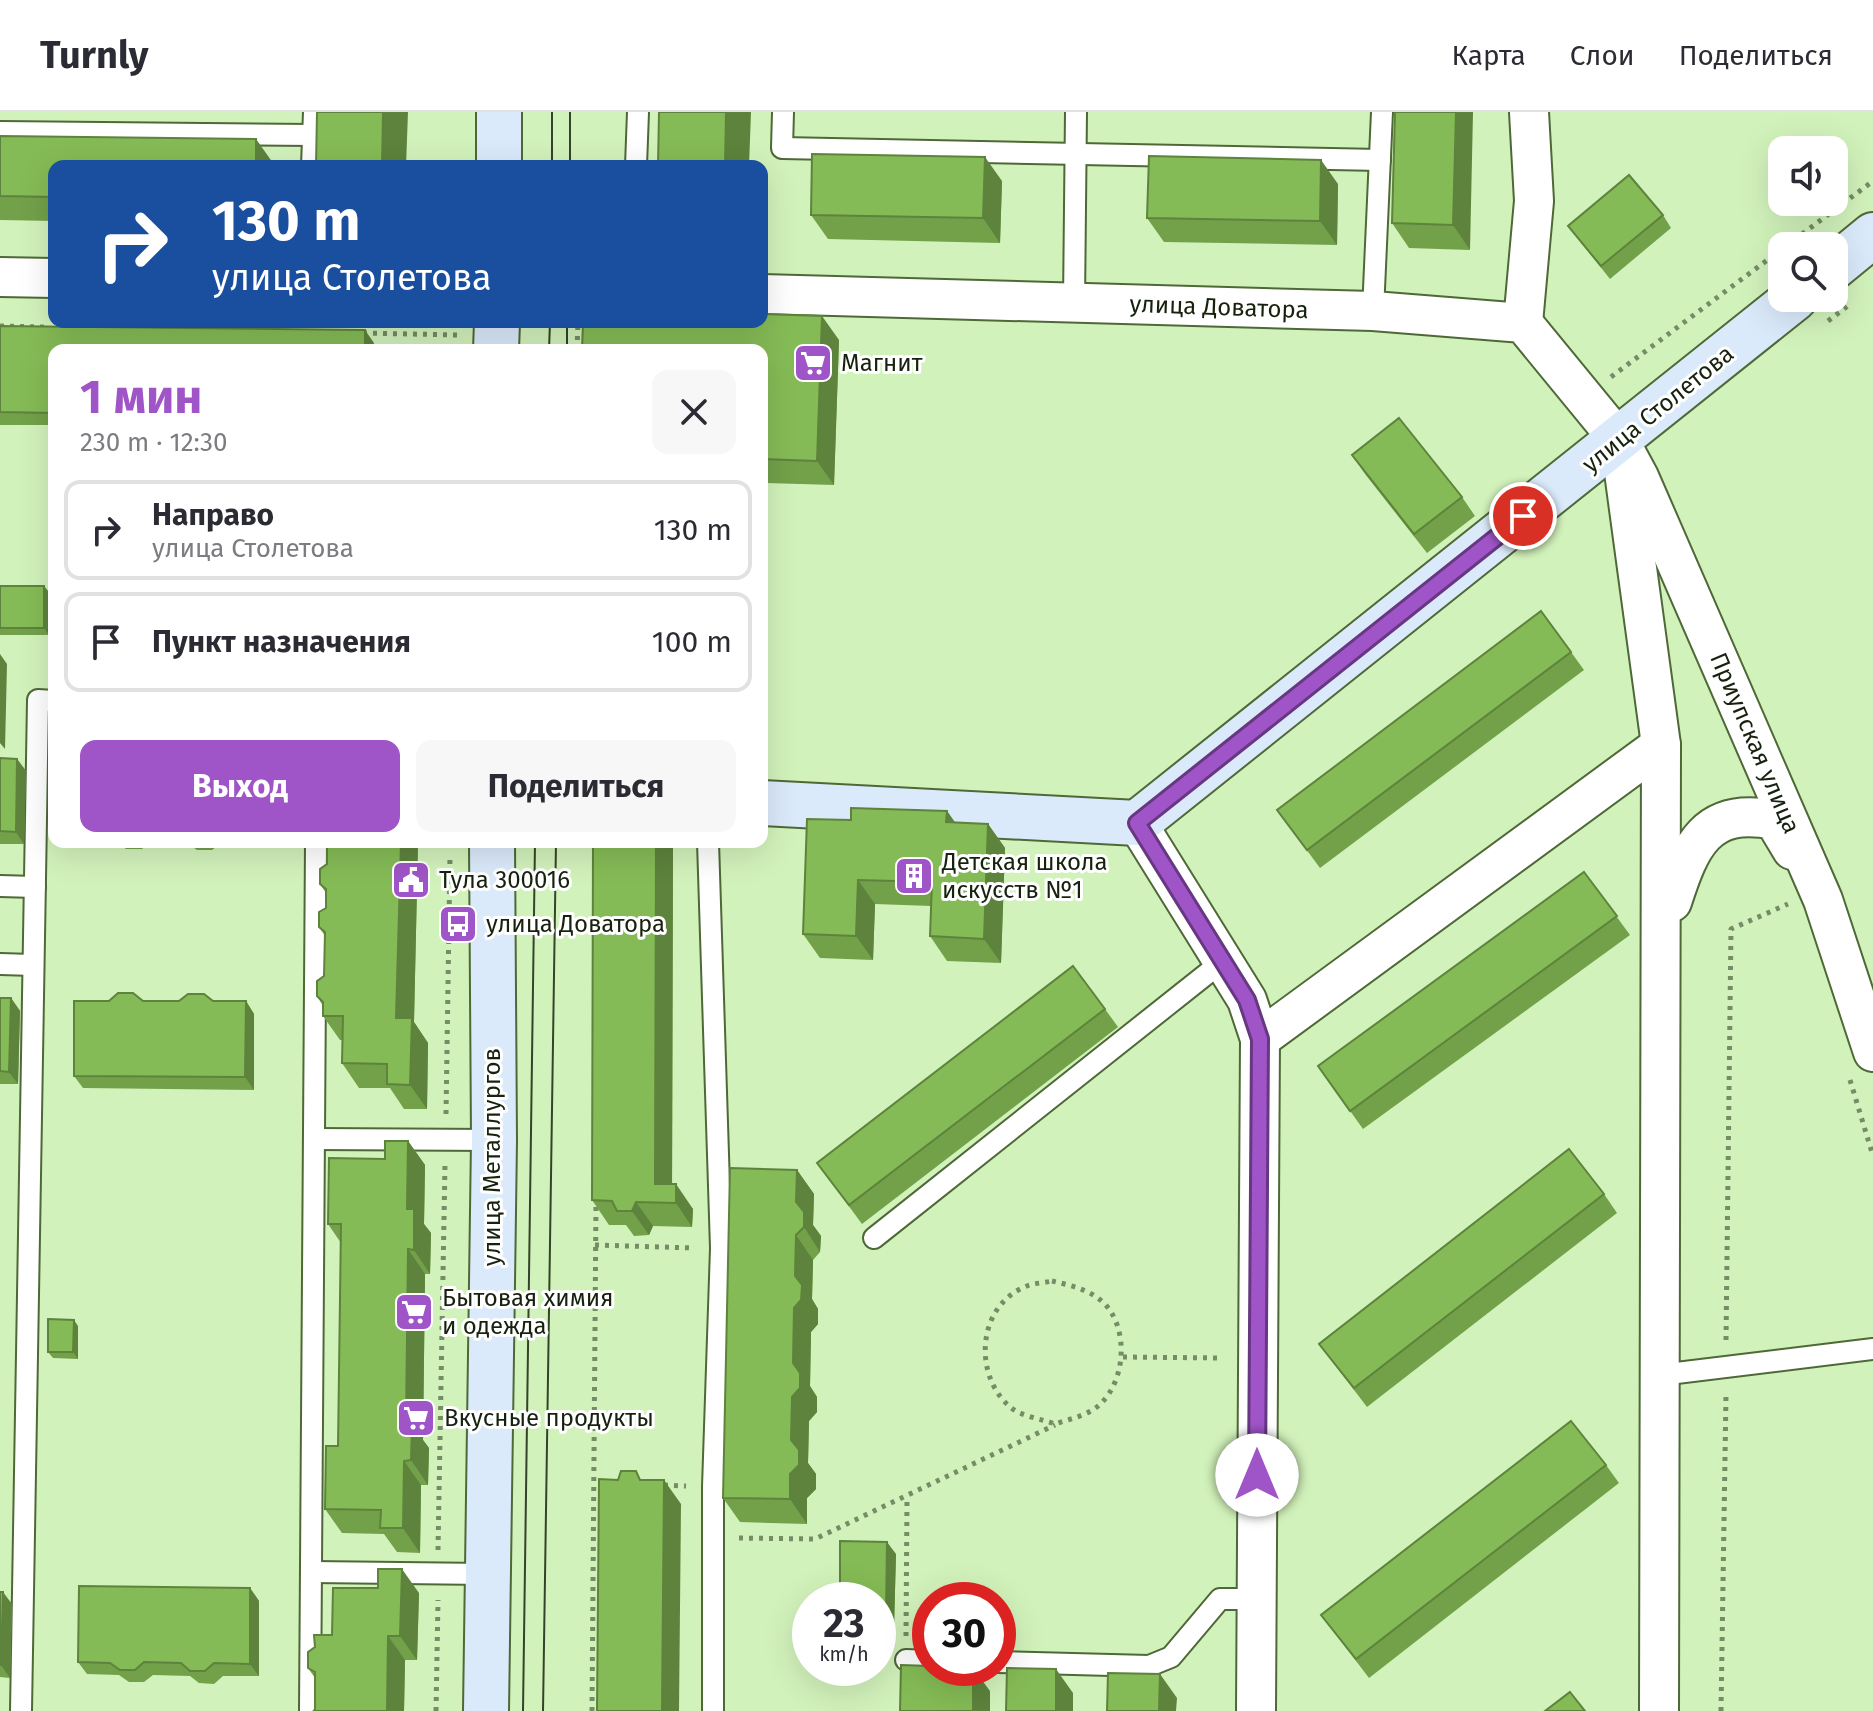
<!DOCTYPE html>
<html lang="ru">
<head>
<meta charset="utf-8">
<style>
  body { margin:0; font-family:"Fira Sans",sans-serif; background:#f7f7f7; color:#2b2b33; height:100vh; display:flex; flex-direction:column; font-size:30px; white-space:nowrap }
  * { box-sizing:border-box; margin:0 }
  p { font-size:26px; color:#7c7c81 }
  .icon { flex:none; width:44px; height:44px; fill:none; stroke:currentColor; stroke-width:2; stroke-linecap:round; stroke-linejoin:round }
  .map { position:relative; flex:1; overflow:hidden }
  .details { position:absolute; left:48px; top:232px; width:720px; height:504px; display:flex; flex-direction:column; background:#fff; border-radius:16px; box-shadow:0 8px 32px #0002 }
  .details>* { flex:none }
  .top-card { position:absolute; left:48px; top:48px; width:720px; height:168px; border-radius:16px; box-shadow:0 8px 32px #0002; background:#1a4fa0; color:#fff; overflow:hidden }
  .tools { position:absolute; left:1768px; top:24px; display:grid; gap:16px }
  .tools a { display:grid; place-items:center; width:80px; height:80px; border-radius:16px; background:#fff; box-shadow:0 8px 32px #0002; font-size:40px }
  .speed { position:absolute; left:792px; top:1470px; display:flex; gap:16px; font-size:40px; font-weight:700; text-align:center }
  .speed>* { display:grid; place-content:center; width:104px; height:104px; border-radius:50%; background:#fff; box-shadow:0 8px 32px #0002; line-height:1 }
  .speed small { font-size:20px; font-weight:400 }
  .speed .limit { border:12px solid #d22; background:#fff; color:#111 }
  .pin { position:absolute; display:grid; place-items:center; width:68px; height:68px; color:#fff; margin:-34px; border:4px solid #fff; border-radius:50%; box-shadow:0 2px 8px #0007 }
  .me { position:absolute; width:88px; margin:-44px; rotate:0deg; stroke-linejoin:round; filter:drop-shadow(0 0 6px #0008) }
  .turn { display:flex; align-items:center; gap:28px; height:168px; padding:0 32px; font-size:36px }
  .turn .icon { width:104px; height:104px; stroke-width:2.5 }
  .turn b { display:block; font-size:56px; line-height:68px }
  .round { display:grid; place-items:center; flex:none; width:84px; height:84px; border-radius:16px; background:#f7f7f7 }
  .headline { display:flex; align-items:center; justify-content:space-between; height:136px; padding:0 32px }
  h1 { font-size:48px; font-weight:700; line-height:60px; color:#9f55c7 }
  .button { display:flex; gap:16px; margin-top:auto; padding:16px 32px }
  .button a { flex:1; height:92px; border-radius:16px; background:#9f55c7; color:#fff; font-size:32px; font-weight:700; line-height:92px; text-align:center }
  .button a+a { background:#f7f7f7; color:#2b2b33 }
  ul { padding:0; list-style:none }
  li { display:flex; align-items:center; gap:24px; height:100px; margin:0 16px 12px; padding:0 16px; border:4px solid #e1e1e2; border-radius:16px }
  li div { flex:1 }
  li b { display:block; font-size:30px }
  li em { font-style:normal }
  header { display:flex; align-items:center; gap:48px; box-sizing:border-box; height:112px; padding:0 40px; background:#fff; border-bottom:2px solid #e1e1e2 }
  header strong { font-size:38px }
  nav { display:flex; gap:44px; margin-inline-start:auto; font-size:28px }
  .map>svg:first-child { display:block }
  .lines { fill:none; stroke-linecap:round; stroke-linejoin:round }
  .service-casing { stroke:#4e6837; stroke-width:24 }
  .minor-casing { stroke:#4e6837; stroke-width:42 }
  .secondary-casing { stroke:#4e6837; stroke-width:48 }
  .path { stroke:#768c66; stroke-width:5; stroke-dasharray:4 6; stroke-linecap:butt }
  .service { stroke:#fff; stroke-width:20 }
  .minor { stroke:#fff; stroke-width:38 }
  .secondary { stroke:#dbeafb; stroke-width:44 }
  .tram { stroke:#344329; stroke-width:2 }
  .wall { fill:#72a14a }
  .shaded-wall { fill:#5d833c }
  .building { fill:#85bb56; stroke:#5d833c; stroke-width:2 }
  .route-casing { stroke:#673781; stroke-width:20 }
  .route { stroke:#9f55c7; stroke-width:14 }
  .labels { text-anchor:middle; stroke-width:6; stroke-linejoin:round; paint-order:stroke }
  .street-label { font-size:24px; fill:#17220e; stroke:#fff }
  .poi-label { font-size:24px; fill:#17220e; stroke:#fff; text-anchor:start }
</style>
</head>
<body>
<header>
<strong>Turnly</strong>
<nav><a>Карта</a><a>Слои</a><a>Поделиться</a></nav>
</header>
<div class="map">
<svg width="1873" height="1599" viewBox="0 0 1873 1599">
  <rect width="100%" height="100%" fill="#d2f2bb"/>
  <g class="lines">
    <!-- service casing -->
    <g class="service-casing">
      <g id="service">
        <path d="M783 0 782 36 1380 48"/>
        <path d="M0 20 313 23"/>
        <path d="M312 54 314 0"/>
        <path d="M636 54 638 0"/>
        <path d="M1074 191 1076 0"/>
        <path d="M1373 199 1382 0"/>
        <path d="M708 730 721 1136 713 1375V1599"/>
        <path d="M0 774 35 775"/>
        <path d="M0 852 33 853"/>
        <path d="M314 1027 494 1028"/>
        <path d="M874 1126 1223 849"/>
        <path d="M1660 1263 1873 1237"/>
        <path d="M312 1460 487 1462"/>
        <path d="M906 1548 930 1549"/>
        <path d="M998 1550 1149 1554 1171 1545 1220 1487H1256"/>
        <path d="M21 1599 38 588 54 589"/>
        <path d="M310 1599 316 730"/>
      </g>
    </g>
    <!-- minor casing -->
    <g class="minor-casing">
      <g id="minor">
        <path d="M0 165 54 166"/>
        <path d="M762 182 1373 199 1523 211 1619 328 1639 365 1823 788 1873 940"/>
        <path d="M1523 211 1534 89 1529 0"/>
        <path d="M1624 360 1661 633 1659 1599"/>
        <path d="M1137 711 1247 888 1260 927 1256 1599"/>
        <path d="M1672 790C1690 734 1706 694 1774 708L1792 738"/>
        <path d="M1260 927 1661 633"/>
      </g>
    </g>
    <!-- secondary casing -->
    <g class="secondary-casing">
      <g id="secondary">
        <path d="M499 54V0"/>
        <path d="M1834 155 1873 123"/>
        <path d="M496 238 497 210"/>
        <path d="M762 691 1137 711 1795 186"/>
        <path d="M486 1599 494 1028 492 730"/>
      </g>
    </g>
    <!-- path -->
    <g class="path">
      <path d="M1786 134 1873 69"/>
      <path d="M1828 209 1849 193"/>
      <path d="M0 214 45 215"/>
      <path d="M363 221 457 223"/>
      <path d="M577 238 578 210"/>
      <path d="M1611 265 1782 137"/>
      <path d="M1850 968 1873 1044"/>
      <path d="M446 1002 450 744"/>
      <path d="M595 1133 694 1136"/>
      <path d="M1052 1169C1073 1174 1098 1179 1111 1200 1130 1230 1122 1281 1091 1299 1080 1305 1067 1308 1055 1312 1042 1307 1019 1304 1009 1294 973 1262 977 1193 1027 1174 1034 1171 1044 1171 1052 1169Z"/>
      <path d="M1726 1228 1731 817 1788 792"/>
      <path d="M1123 1245 1222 1246"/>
      <path d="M664 1373 686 1374"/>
      <path d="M739 1426 815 1427 1055 1313"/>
      <path d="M438 1438 445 1052"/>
      <path d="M906 1524 907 1385"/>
      <path d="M436 1599 438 1488"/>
      <path d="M592 1599 596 1088"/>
      <path d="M1721 1599 1726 1282"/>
    </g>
    <!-- service -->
    <use href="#service" class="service"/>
    <!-- minor -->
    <use href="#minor" class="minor"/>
    <!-- secondary -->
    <use href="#secondary" class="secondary"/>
    <!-- tram -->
    <g class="tram">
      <path d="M552 54V0"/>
      <path d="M570 54V0"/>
      <path d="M549 238 550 210"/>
      <path d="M567 238V210"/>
      <path d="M523 1599 535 730"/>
      <path d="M543 1599 556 730"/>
    </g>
  </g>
  <!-- wall -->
  <g class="wall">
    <path d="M1395 0 1470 138 1409 136 1392 111Z"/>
    <path d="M0 24 273 51 54 54V109L0 108Z"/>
    <path d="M1002 69 1000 131 828 127 811 103Z"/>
    <path d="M1338 72 1337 133 1164 130 1147 106Z"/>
    <path d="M1663 103 1671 116 1610 167 1568 114Z"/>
    <path d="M0 214 374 231 54 238V313H0Z"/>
    <path d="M839 228 834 373 766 371 762 366V347Z"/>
    <path d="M1352 343 1462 385 1475 404 1427 441 1365 362Z"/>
    <path d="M0 474 49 480V523H0Z"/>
    <path d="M1571 540 1584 558 1320 756 1277 698Z"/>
    <path d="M0 646 17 647 26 659 24 732H0Z"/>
    <path d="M947 699 955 711 988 712 1005 736 1001 851 947 849 930 824 931 794 875 792 873 848 820 846 803 822 851 708Z"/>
    <path d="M114 730H256V731H221L212 738H197L187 731 150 730 142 737H126L117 730Z"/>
    <path d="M327 730H418L414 910 428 931 427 997H404L390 976H359L342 951 343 928H340L323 904V894L317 884 324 864 325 824 319 815 326 796V781L320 772 327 752Z"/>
    <path d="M593 730H673L672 1072 693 1097 692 1115 653 1114 649 1123 634 1124 626 1113H609L592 1088Z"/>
    <path d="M1584 760 1630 823 1363 1017 1318 954Z"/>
    <path d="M0 886H11L20 899 18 972H0Z"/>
    <path d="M143 889H246L254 902V978L83 976 74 964Z"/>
    <path d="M1105 897 1118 915 862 1112 817 1051Z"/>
    <path d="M408 1029 425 1053 424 1112 431 1121 430 1162H425L423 1328 429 1336 428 1373H421L420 1441 397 1440 384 1422 342 1421 325 1397 338 1334 341 1131 328 1112 385 1047Z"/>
    <path d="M797 1058 814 1082 813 1113 821 1124 820 1140 813 1148 812 1187 818 1197V1212L811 1220 810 1274 817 1285V1300L809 1309 808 1351 816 1362V1377L807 1386V1412L740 1410 723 1386Z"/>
    <path d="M1604 1082 1617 1101 1367 1295 1319 1232Z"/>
    <path d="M78 1214V1247L53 1246 48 1240Z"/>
    <path d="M1606 1353 1619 1371 1369 1566 1321 1503Z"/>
    <path d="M896 1442 894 1515 878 1514V1488Z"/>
    <path d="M250 1476 259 1489V1564H223L214 1572 199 1571 190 1564 153 1563 144 1570H129L119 1563 87 1562 78 1550Z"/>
    <path d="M0 1480 12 1492 10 1566 0 1565Z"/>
    <path d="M419 1481 417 1548H405L404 1599H313L315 1598V1566L308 1556 332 1523Z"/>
  </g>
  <!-- shaded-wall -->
  <g class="shaded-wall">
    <path d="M383 0H408L406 54H382Z"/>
    <path d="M726 0H751L749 54H725Z"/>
    <path d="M1456 0H1473L1470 138 1453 113Z"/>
    <path d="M256 27 273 51V54H256Z"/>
    <path d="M985 45 1002 69 1000 131 983 106Z"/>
    <path d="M1321 48 1338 72 1337 133 1320 109Z"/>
    <path d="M822 204 839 228 834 373 817 349Z"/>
    <path d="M365 218 374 231V238H365Z"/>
    <path d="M44 474 49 480V523L44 516Z"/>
    <path d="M0 542 7 552 5 637 0 631Z"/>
    <path d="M17 647 26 659 24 732 16 720Z"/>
    <path d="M947 699 964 723 946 710Z"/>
    <path d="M988 712 1005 736 1001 851 984 827Z"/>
    <path d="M401 730H418L414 910 428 931 427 997 410 973 396 906Z"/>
    <path d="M656 730H673L672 1091 655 1072Z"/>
    <path d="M858 768 875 792 873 848 856 824Z"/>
    <path d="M11 886 20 899 18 972 9 960Z"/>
    <path d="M246 889 254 902V978L245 965Z"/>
    <path d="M408 1029 425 1053 424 1112 431 1121 430 1162 414 1138 407 1097Z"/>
    <path d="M797 1058 814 1082 813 1113 821 1124 820 1140 804 1115 796 1090Z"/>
    <path d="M676 1072 693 1097 692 1115 676 1091Z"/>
    <path d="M636 1090 653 1114 649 1123 632 1099Z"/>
    <path d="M796 1123 813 1148 812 1187 818 1197V1212L811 1220 810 1274 817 1285V1300L809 1309 808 1351 816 1362V1377L807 1386V1412L790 1387Z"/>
    <path d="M408 1137 425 1162 423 1328 429 1336 428 1373 411 1348 406 1311Z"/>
    <path d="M74 1208 78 1214V1247L73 1240Z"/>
    <path d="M404 1349 421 1373 420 1441 403 1416Z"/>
    <path d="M664 1368 681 1392 679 1599H662Z"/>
    <path d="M887 1430 896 1442 894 1515 886 1502Z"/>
    <path d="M402 1457 419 1481 417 1548 400 1524Z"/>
    <path d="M250 1476 259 1489V1564L250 1552Z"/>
    <path d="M3 1480 12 1492 10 1566 1 1553Z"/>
    <path d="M388 1524 405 1548 404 1599H387Z"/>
    <path d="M973 1556 990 1579V1599H973Z"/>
    <path d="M1056 1557 1073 1581V1599H1056Z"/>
    <path d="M1160 1562 1177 1586 1176 1599H1159Z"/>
  </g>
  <!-- building -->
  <g class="building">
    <path d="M317 0H383L382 54H316Z"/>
    <path d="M659 0H726L725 54H658Z"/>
    <path d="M1395 0H1456L1453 113 1392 111Z"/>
    <path d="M0 24 256 27V54H54V85L0 84Z"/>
    <path d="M812 42 985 45 983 106 811 103Z"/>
    <path d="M1149 44 1321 48 1320 109 1147 106Z"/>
    <path d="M1629 63 1663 103 1601 154 1568 114Z"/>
    <path d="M762 202 822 204 817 349 762 347V238H582L583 210H762Z"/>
    <path d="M0 214 365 218V238H54V301L0 300Z"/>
    <path d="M1399 306 1462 385 1414 422 1352 343Z"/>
    <rect x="0" y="474" width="44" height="42"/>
    <path d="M1541 499 1571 540 1307 738 1277 698Z"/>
    <path d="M0 646 17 647 16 720 0 719Z"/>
    <path d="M851 696 947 699 946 710 988 712 984 827 930 824 932 770 858 768 856 824 803 822 807 707 851 708Z"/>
    <path d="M327 730H401L396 906H412L410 973 387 972V952L342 951 343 904H323V890L317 884V869L324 864 325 820 319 815V800L326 796V777L320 772V757L327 752Z"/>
    <path d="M593 730H656L655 1072H676V1091L636 1090 632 1099H617L612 1089 592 1088Z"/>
    <path d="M1584 760 1617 804 1350 999 1318 954Z"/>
    <path d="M1073 854 1105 897 849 1093 817 1051Z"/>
    <path d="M118 881H133L143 889H179L188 882H204L213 889H246L245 965 74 964V889H109Z"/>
    <path d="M0 886H11L9 960 0 959Z"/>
    <path d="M385 1029H408L407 1097H414V1138L408 1137 406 1311H412L411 1348 404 1349 403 1416H380L381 1398 325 1397 326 1334H338L341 1112H328L329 1046 385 1047Z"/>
    <path d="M1569 1037 1604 1082 1354 1276 1319 1232Z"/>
    <path d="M730 1056 797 1058 796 1090 804 1100V1115L796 1123 795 1164 802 1173 801 1188 794 1196 793 1251 800 1261V1276L792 1285 791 1328 799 1338V1353L790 1362V1387L723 1386Z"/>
    <path d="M48 1207 74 1208 73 1240H48Z"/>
    <path d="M1571 1309 1606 1353 1356 1547 1321 1503Z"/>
    <path d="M621 1359H636L640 1368H664L662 1599H597L599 1367 618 1368Z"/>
    <path d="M840 1429 887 1430 886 1502H878V1488H840Z"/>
    <path d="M378 1457H402L400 1524H388L387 1599H313L315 1598V1560L308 1556V1540L315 1535 314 1523H332L333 1476H378Z"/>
    <path d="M79 1474 250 1476V1552L214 1551 205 1559H190L181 1551 144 1550 135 1558H120L110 1551 78 1550Z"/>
    <path d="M0 1480H3L1 1553H0Z"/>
    <path d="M901 1553 930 1554V1556H973V1599H900Z"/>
    <path d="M1007 1556 1056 1557V1599H1006Z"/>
    <path d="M1108 1561 1160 1562 1159 1599H1107Z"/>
    <path d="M1570 1580 1585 1599H1545Z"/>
  </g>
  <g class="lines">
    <!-- route casing -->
    <g class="route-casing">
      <path id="route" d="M1257 1363 1260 927 1247 888 1137 711 1523 404"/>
    </g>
    <!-- route -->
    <use href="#route" class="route"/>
  </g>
  <!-- icons -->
  <defs>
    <g id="supermarket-square" transform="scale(2)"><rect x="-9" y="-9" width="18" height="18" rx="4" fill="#9f55c7" stroke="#fff"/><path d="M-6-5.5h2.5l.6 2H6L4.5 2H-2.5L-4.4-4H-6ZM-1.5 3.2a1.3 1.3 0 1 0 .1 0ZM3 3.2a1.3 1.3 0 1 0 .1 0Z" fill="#fff"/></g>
    <g id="building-square" transform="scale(2)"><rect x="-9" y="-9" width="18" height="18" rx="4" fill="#9f55c7" stroke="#fff"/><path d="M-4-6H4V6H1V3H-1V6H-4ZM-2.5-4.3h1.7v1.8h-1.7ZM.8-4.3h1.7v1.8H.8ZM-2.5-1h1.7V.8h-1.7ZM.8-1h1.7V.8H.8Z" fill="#fff"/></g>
    <g id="civic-square" transform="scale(2)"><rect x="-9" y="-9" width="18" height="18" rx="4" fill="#9f55c7" stroke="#fff"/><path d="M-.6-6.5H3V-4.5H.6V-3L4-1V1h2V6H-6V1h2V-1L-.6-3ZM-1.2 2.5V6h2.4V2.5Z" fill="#fff"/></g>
    <g id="bus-square" transform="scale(2)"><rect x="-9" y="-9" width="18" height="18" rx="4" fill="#9f55c7" stroke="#fff"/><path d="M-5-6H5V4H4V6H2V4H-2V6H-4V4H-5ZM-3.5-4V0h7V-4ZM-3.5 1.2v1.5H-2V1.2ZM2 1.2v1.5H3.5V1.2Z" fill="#fff"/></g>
  </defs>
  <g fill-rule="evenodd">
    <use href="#supermarket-square" x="813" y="251"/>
    <use href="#building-square" x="914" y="764"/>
    <use href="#civic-square" x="411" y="768"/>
    <use href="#bus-square" x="458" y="812"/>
    <use href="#supermarket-square" x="414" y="1200"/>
    <use href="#supermarket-square" x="416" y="1306"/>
  </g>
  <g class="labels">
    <!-- street labels -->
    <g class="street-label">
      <text transform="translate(1219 195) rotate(2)" y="8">улица Доватора</text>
      <text transform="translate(1658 297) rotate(-39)" y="8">улица Столетова</text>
      <text transform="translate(1755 631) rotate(67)" y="8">Приупская улица</text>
      <text transform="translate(492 1045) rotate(-90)" y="8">улица Металлургов</text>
    </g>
    <!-- poi labels -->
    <g class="poi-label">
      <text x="841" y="259">Магнит</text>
      <text x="942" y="758">Детская школа<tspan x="942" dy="28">искусств №1</tspan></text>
      <text x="439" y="776">Тула 300016</text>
      <text x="486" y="820">улица Доватора</text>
      <text x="442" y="1194">Бытовая химия<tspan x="442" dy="28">и одежда</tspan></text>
      <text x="444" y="1314">Вкусные продукты</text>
    </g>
  </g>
</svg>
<div class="tools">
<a><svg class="icon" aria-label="sound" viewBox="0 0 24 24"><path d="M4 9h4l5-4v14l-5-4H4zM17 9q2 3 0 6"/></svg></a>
<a><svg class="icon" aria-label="search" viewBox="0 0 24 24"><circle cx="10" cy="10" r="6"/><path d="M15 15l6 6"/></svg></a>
</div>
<div class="speed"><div>23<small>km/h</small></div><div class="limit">30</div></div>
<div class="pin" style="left:1523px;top:404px;background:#d93025"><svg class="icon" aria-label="arrive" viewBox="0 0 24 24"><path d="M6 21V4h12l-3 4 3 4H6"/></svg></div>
<svg class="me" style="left:1257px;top:1363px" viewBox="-20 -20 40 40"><circle r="19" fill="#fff"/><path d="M0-13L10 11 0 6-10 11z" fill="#9f55c7"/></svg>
<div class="top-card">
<div class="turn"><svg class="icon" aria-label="right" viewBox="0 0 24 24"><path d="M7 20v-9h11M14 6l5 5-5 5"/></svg><div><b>130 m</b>улица Столетова</div></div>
</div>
<section class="details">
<div class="headline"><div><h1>1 мин</h1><p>230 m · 12:30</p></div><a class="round"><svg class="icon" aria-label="close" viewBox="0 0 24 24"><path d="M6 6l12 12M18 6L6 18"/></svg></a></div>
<ul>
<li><svg class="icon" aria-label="right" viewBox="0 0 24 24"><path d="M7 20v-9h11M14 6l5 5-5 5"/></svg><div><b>Направо</b><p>улица Столетова</p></div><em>130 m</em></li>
<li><svg class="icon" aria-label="arrive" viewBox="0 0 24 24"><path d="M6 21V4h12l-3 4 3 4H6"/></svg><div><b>Пункт назначения</b></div><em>100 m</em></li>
</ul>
<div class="button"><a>Выход</a><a>Поделиться</a></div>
</section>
</div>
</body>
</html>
